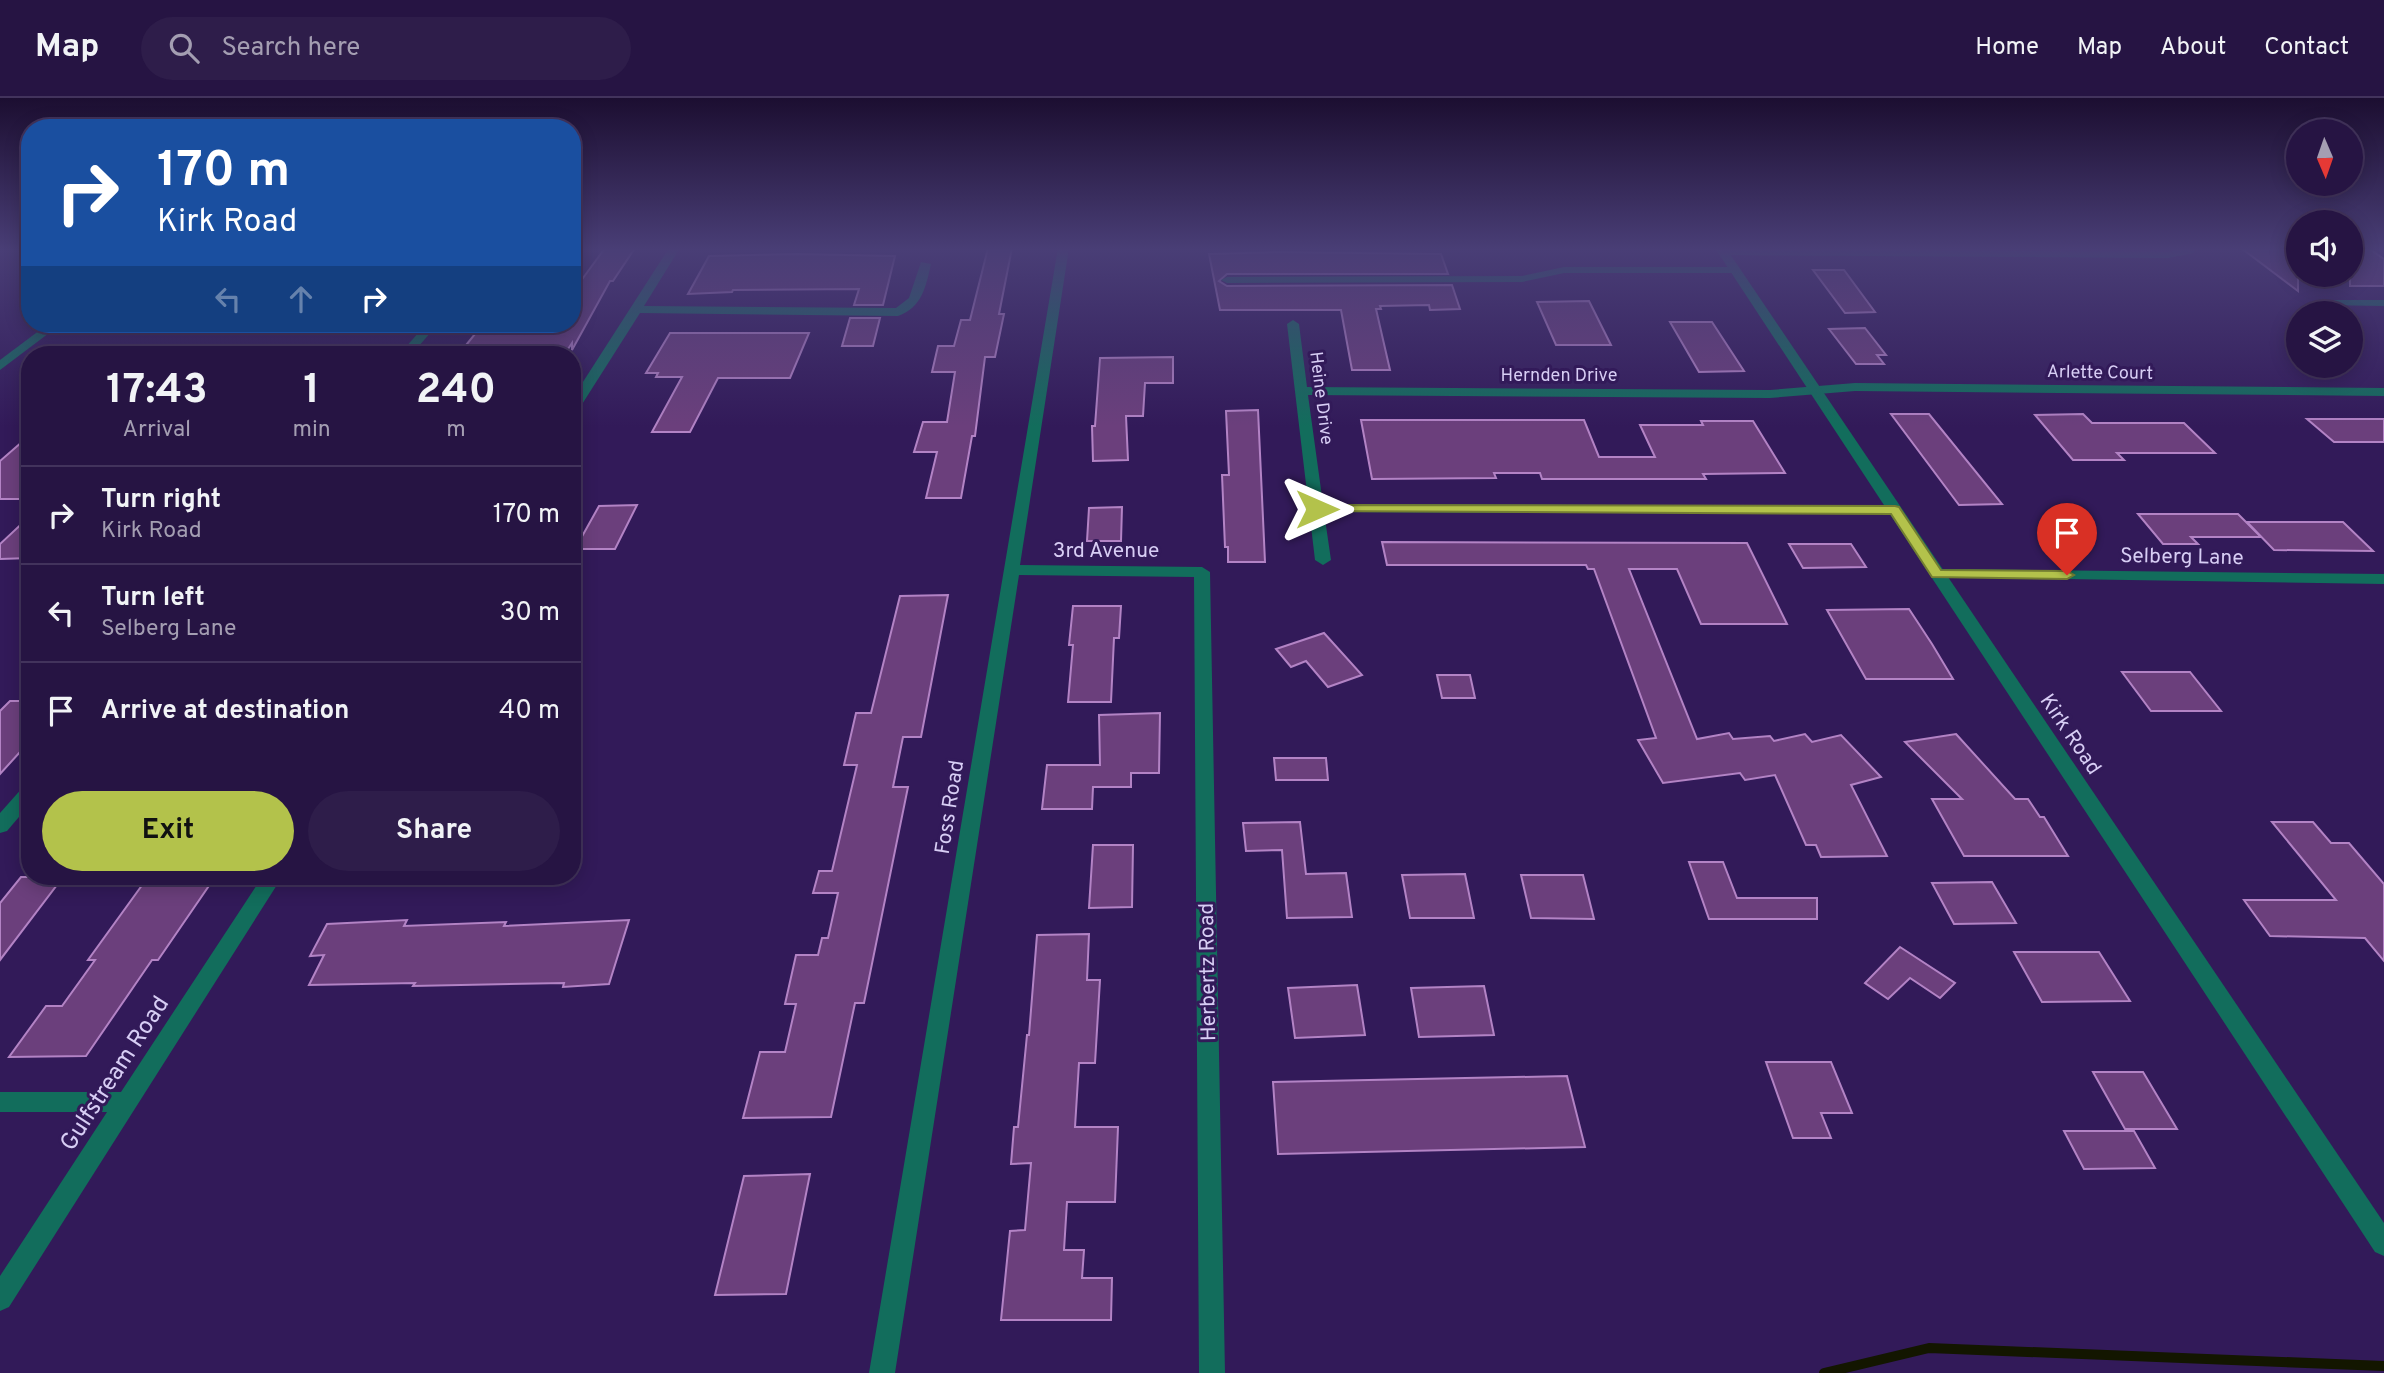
<!DOCTYPE html>
<html lang="en">
<head>
<meta charset="utf-8">
<style>
  body { margin:0; font-family:Overpass,sans-serif; background:#2e1d4a; color:#f1f3f6; height:100vh; display:flex; flex-direction:column; font-size:26px; white-space:nowrap }
  * { box-sizing:border-box; margin:0 }
  p { font-size:23px; color:#a49eb2 }
  .icon { flex:none; width:38px; height:38px; fill:none; stroke:currentColor; stroke-width:2; stroke-linecap:round; stroke-linejoin:round }
  .map { position:relative; flex:1; overflow:hidden }
  .sheet { position:absolute; left:21px; top:248px; width:560px; height:539px; display:flex; flex-direction:column; background:#261443; border-radius:28px; box-shadow:0 4px 18px #0003,0 0 0 2px #42335c }
  .sheet>* { flex:none }
  .guide { position:absolute; left:21px; top:21px; width:560px; height:214px; border-radius:28px; box-shadow:0 4px 18px #0003,0 0 0 2px #42335c; background:#1a4fa0; color:#fff; overflow:hidden }
  .needle { width:46px; rotate:178deg }
  .tools { position:absolute; left:2286px; top:21px; display:grid; gap:14px }
  .tools a { display:grid; place-items:center; width:77px; height:77px; border-radius:50%; background:#261443; box-shadow:0 4px 18px #0003,0 0 0 2px #42335c; font-size:35px }
  .pin { position:absolute; display:grid; place-items:center; width:60px; height:60px; color:#fff; margin:-72px -30px; border-radius:50% 50% 50% 0; rotate:-45deg; box-shadow:0 0 7px #0007 }
  .pin .icon { rotate:45deg }
  .me { position:absolute; width:77px; margin:-38px; rotate:90deg; stroke-linejoin:round; filter:drop-shadow(0 0 5px #0008) }
  .turn { display:flex; align-items:center; gap:24px; height:147px; padding:0 21px; font-size:32px }
  .turn .icon { width:91px; height:91px; stroke-width:2.5 }
  .turn b { display:block; font-size:49px; line-height:60px }
  .lanes { display:flex; align-items:center; height:66px; padding:0 21px; background:#0003; justify-content:center; gap:35px; direction:ltr }
  .lanes .off { opacity:.35 }
  .eta { display:flex; justify-content:space-evenly; align-items:center; height:119px; text-align:center }
  .eta b { font-size:42px; font-weight:700; line-height:49px }
  .primary-button { display:flex; gap:14px; margin-top:auto; padding:14px 21px }
  .primary-button a { flex:1; height:80px; border-radius:42px; background:#b3c24b; color:#111; font-size:28px; font-weight:700; line-height:80px; text-align:center }
  .primary-button a+a { background:#2e1d4a; color:#f1f3f6 }
  ul { padding:0; list-style:none }
  li { display:flex; align-items:center; gap:21px; height:98px; padding:0 21px; border-top:2px solid #42335c }
  li div { flex:1 }
  li b { display:block; font-size:26px }
  li em { font-style:normal }
  header { display:flex; align-items:center; gap:42px; box-sizing:border-box; height:98px; padding:0 35px; background:#261443; border-bottom:2px solid #42335c }
  header strong { font-size:33px }
  nav { display:flex; gap:38px; margin-inline-start:auto; font-size:24px }
  .search { width:490px; height:63px; background:#2e1d4a; display:flex; align-items:center; gap:18px; box-sizing:border-box; padding:0 24px; border-radius:38px; color:#a49eb2; font-size:26px }
  .map>svg:first-child { display:block }
  .lines { fill:none; stroke-linecap:round; stroke-linejoin:round }
  .stream { stroke:#131600; stroke-width:10 }
  .building { fill:#6b3f7c; stroke:#b383c5; stroke-width:2 }
  .minor { fill:#126d5c; fill-rule:evenodd }
  .tertiary { fill:#126d5c; fill-rule:evenodd }
  .route { fill:#b3c24b; stroke:#747e31; stroke-width:2 }
  .labels { text-anchor:middle; stroke-width:6; stroke-linejoin:round; paint-order:stroke }
  .far-street-label { font-size:18px; fill:#d7cdf4; stroke:#321a59 }
  .street-label { font-size:21px; fill:#d7cdf4; stroke:#321a59 }
  .near-street-label { font-size:24px; fill:#d7cdf4; stroke:#321a59 }
</style>
</head>
<body>
<header>
<strong>Map</strong>
<div class="search"><svg class="icon" aria-label="search" viewBox="0 0 24 24"><circle cx="10" cy="10" r="6"/><path d="M15 15l6 6"/></svg>Search here</div>
<nav><a>Home</a><a>Map</a><a>About</a><a>Contact</a></nav>
</header>
<div class="map">
<svg width="2384" height="1275" viewBox="0 0 2384 1275">
  <rect width="100%" height="100%" fill="#321a59"/>
  <g class="lines">
    <!-- stream -->
    <path class="stream" d="M1824 1275 1929 1250 2384 1268"/>
  </g>
  <!-- building -->
  <g class="building">
    <path d="M605 150H635L613 183H610L572 252V245L564 257H458L483 226H572V195Z"/>
    <path d="M988 150H1012L999 216H1004L995 259H985L975 338H972L961 400H926L937 354H914L923 324H947L955 274H932L938 248H954L961 222H970Z"/>
    <path d="M2241 150H2298V193Z"/>
    <path d="M2350 150H2368L2384 161V188H2350Z"/>
    <path d="M1277 154 1441 156 1448 176H1227L1219 183 1227 188 1452 187 1460 211 1430 212 1429 207 1380 208 1381 211H1376L1390 272H1352L1341 212H1220L1209 156Z"/>
    <path d="M797 156 895 158 883 207H854L859 191 733 192 732 194 688 196 709 158Z"/>
    <path d="M1813 172H1844L1875 214 1845 215Z"/>
    <path d="M1589 203 1611 247H1556L1537 204Z"/>
    <path d="M850 220H880L873 248H842Z"/>
    <path d="M1670 224H1712L1744 273 1699 274Z"/>
    <path d="M1865 230 1886 257H1877L1884 266H1856L1829 231Z"/>
    <path d="M670 235H809L790 280H718L690 334H652L682 279H656L658 275H646Z"/>
    <path d="M1173 259V285H1145L1143 318H1126L1128 362 1093 363 1092 328H1095L1100 260Z"/>
    <path d="M1258 312 1265 464H1228V449H1225L1222 377H1229L1226 313Z"/>
    <path d="M1891 316H1929L2002 406 1959 407Z"/>
    <path d="M2083 316 2092 325H2184L2215 355H2117L2124 362H2073L2035 317Z"/>
    <path d="M2307 321H2384V344H2334Z"/>
    <path d="M1361 322H1584L1599 359H1655L1640 327H1703L1701 323H1753L1785 375 1703 376 1706 381H1542L1540 375H1494L1496 380 1372 381Z"/>
    <path d="M30 337V401H0V363Z"/>
    <path d="M637 407 615 451H575L599 408Z"/>
    <path d="M1122 409 1121 443H1087L1089 410Z"/>
    <path d="M2138 416H2238L2261 439H2191L2198 446H2163Z"/>
    <path d="M30 418V460L0 461V446Z"/>
    <path d="M2247 424H2343L2373 453 2274 452Z"/>
    <path d="M1382 444 1747 445 1787 526H1701L1677 471H1629L1697 641 1729 635 1733 641 1770 638 1774 643 1805 636 1812 644 1841 637 1881 679 1851 687 1887 758 1821 759 1816 747H1806L1775 677 1745 682 1740 675 1663 685 1638 642 1656 640 1594 471H1588L1586 467H1387Z"/>
    <path d="M1789 446H1851L1866 469 1803 470Z"/>
    <path d="M948 497 921 639H903L893 689H908L864 905H855L831 1019 743 1020 760 954H785L796 906H785L796 857H818L822 840H828L838 795H813L819 773H832L857 667H844L856 615H871L900 498Z"/>
    <path d="M1073 508H1121L1119 540H1114L1111 604H1068L1073 547H1069Z"/>
    <path d="M1909 511 1932 546 1953 581H1866L1827 512Z"/>
    <path d="M1324 535 1362 577 1328 589 1306 563 1291 569 1276 551Z"/>
    <path d="M2122 574H2190L2221 613H2151Z"/>
    <path d="M1437 577H1470L1475 600H1442Z"/>
    <path d="M10 603H30V643L0 676V613Z"/>
    <path d="M1160 615 1159 675H1131V689H1093L1092 711H1042L1047 667H1100L1099 617Z"/>
    <path d="M1956 636 2015 701H2028L2040 719H2044L2068 758H1964L1932 701H1962L1905 644Z"/>
    <path d="M1274 660H1326L1328 682H1276Z"/>
    <path d="M1300 724 1306 776 1346 775 1352 819 1287 820 1282 752 1246 753 1243 725Z"/>
    <path d="M2272 724H2313L2331 745H2349L2384 786V863L2365 840 2270 838 2244 802H2336Z"/>
    <path d="M1093 747H1133L1132 809 1089 810Z"/>
    <path d="M1689 764H1723L1737 800H1817V821H1709Z"/>
    <path d="M1465 776 1474 820H1410L1402 777Z"/>
    <path d="M1521 777H1583L1594 821 1531 820Z"/>
    <path d="M21 779H63L0 862V805Z"/>
    <path d="M148 779H215L158 862H152L86 958 9 959 46 908H62L95 862H88Z"/>
    <path d="M1992 784 2016 825 1954 826 1932 785Z"/>
    <path d="M407 822 404 828 506 824 504 828 629 822 609 886 563 889 564 885 413 888 415 885 309 887 324 857 310 858 327 826Z"/>
    <path d="M1089 836 1087 882H1100L1095 965H1079L1075 1029H1118L1115 1104H1067L1064 1152H1084L1082 1180H1112L1111 1222H1001L1010 1133 1025 1132 1031 1065 1011 1066 1014 1029H1018L1027 937H1029L1037 837Z"/>
    <path d="M1900 849 1955 885 1940 900 1910 880 1888 901 1865 885Z"/>
    <path d="M2014 854H2099L2130 903 2042 904Z"/>
    <path d="M1357 887 1365 937 1295 940 1288 890Z"/>
    <path d="M1484 888 1494 937 1419 939 1411 890Z"/>
    <path d="M1766 964H1831L1852 1015H1821L1831 1040H1793Z"/>
    <path d="M2093 974H2143L2177 1031H2125Z"/>
    <path d="M1567 978 1585 1049 1278 1056 1273 984Z"/>
    <path d="M2064 1033H2134L2155 1070 2084 1071Z"/>
    <path d="M810 1076 786 1196 715 1197 744 1078Z"/>
  </g>
  <g class="lines">
    <!-- minor -->
    <g class="minor">
      <path d="M669 150H680L644 208 896 210 909 200 921 164 931 166C926 188 922 210 898 218L640 215 579 311 572 315V301Z"/>
      <path d="M1058 150H1069L1020 467 1202 469 1210 474 1225 1275H1199L1194 479 1019 477 895 1275H869Z"/>
      <path d="M2185 150H2196L2194 155 2168 160 1722 157 1717 154 1722 151 2168 154Z"/>
      <path d="M1564 169H1735L1741 172 1735 175H1564L1522 184 1227 185 1221 182 1227 179 1522 178Z"/>
      <path d="M2325 202H2384V208L2321 207V203Z"/>
      <path d="M1293 222 1299 226 1307 289 1770 292 1855 285 2384 290V298L1855 293 1770 300 1308 297 1323 406 1895 408 1902 412 1895 416 1324 414 1331 462 1323 467 1315 462 1287 226Z"/>
      <path d="M48 226H61L0 272V262Z"/>
      <path d="M426 226H438L411 257H399Z"/>
      <path d="M1937 471 2384 476V486L1932 479 1929 476 1932 473Z"/>
      <path d="M30 686V706L7 733 0 735V715L24 688Z"/>
      <path d="M262 779H282L9 1209 0 1213V1178L107 1014H0V994H121Z"/>
    </g>
    <!-- tertiary -->
    <path class="tertiary" d="M1715 150H1726L2384 1125V1158L2375 1154Z"/>
  </g>
  <!-- sky -->
  <linearGradient id="sky" x2="0" y2="1"><stop stop-color="#1c0e31"/><stop offset="0.46" stop-color="#493e76"/><stop offset="1" stop-color="#493e76" stop-opacity="0"/></linearGradient>
  <rect width="2384" height="329" fill="url(#sky)"/>
  <!-- route -->
  <path class="route" d="M1317 407 1895 408 1899 409 1941 472 2067 473 2074 477 2067 481 1932 479 1891 416 1312 413 1310 411Z"/>
  <g class="labels">
    <!-- far-street labels -->
    <g class="far-street-label">
      <text transform="translate(2100 274) rotate(1)" y="6">Arlette Court</text>
      <text x="1559" y="283">Hernden Drive</text>
      <text transform="translate(1322 300) rotate(83)" y="6">Heine Drive</text>
    </g>
    <!-- street labels -->
    <g class="street-label">
      <text x="1106" y="459">3rd Avenue</text>
      <text transform="translate(2182 458) rotate(1)" y="7">Selberg Lane</text>
      <text transform="translate(2071 636) rotate(56)" y="7">Kirk Road</text>
      <text transform="translate(949 709) rotate(-81)" y="7">Foss Road</text>
      <text transform="translate(1207 874) rotate(-91)" y="7">Herbertz Road</text>
    </g>
    <!-- near-street labels -->
    <g class="near-street-label">
      <text transform="translate(114 975) rotate(-57)" y="8">Gulfstream Road</text>
    </g>
  </g>
</svg>
<div class="tools">
<a><svg class="needle" viewBox="-14 -14 28 28"><path d="M0-13l5 13h-10z" fill="#e53935"/><path d="M0 13l5-13h-10z" fill="#a49eb2"/></svg></a>
<a><svg class="icon" aria-label="sound" viewBox="0 0 24 24"><path d="M4 9h4l5-4v14l-5-4H4zM17 9q2 3 0 6"/></svg></a>
<a><svg class="icon" aria-label="layers" viewBox="0 0 24 24"><path d="M12 4l9 5-9 5-9-5zM3 14l9 5 9-5"/></svg></a>
</div>
<div class="pin" style="left:2067px;top:477px;background:#d93025"><svg class="icon" aria-label="arrive" viewBox="0 0 24 24"><path d="M6 21V4h12l-3 4 3 4H6"/></svg></div>
<svg class="me" style="left:1317px;top:411px" viewBox="-20 -20 40 40"><path d="M0-17L14 15 0 8-14 15z" fill="#b3c24b" stroke="#fff" stroke-width="4"/></svg>
<div class="guide">
<div class="turn"><svg class="icon" aria-label="right" viewBox="0 0 24 24"><path d="M7 20v-9h11M14 6l5 5-5 5"/></svg><div><b>170 m</b>Kirk Road</div></div>
<div class="lanes"><svg class="icon off" aria-label="left" viewBox="0 0 24 24"><path d="M17 20v-9H6M10 6l-5 5 5 5"/></svg><svg class="icon off" aria-label="ahead" viewBox="0 0 24 24"><path d="M12 20V5M6 11l6-6 6 6"/></svg><svg class="icon" aria-label="right" viewBox="0 0 24 24"><path d="M7 20v-9h11M14 6l5 5-5 5"/></svg></div>
</div>
<section class="sheet">
<div class="eta">
<div><b>17:43</b><p>Arrival</p></div>
<div><b>1</b><p>min</p></div>
<div><b>240</b><p>m</p></div>
</div>
<ul>
<li><svg class="icon" aria-label="right" viewBox="0 0 24 24"><path d="M7 20v-9h11M14 6l5 5-5 5"/></svg><div><b>Turn right</b><p>Kirk Road</p></div><em>170 m</em></li>
<li><svg class="icon" aria-label="left" viewBox="0 0 24 24"><path d="M17 20v-9H6M10 6l-5 5 5 5"/></svg><div><b>Turn left</b><p>Selberg Lane</p></div><em>30 m</em></li>
<li><svg class="icon" aria-label="arrive" viewBox="0 0 24 24"><path d="M6 21V4h12l-3 4 3 4H6"/></svg><div><b>Arrive at destination</b></div><em>40 m</em></li>
</ul>
<div class="primary-button"><a>Exit</a><a>Share</a></div>
</section>
</div>
</body>
</html>
